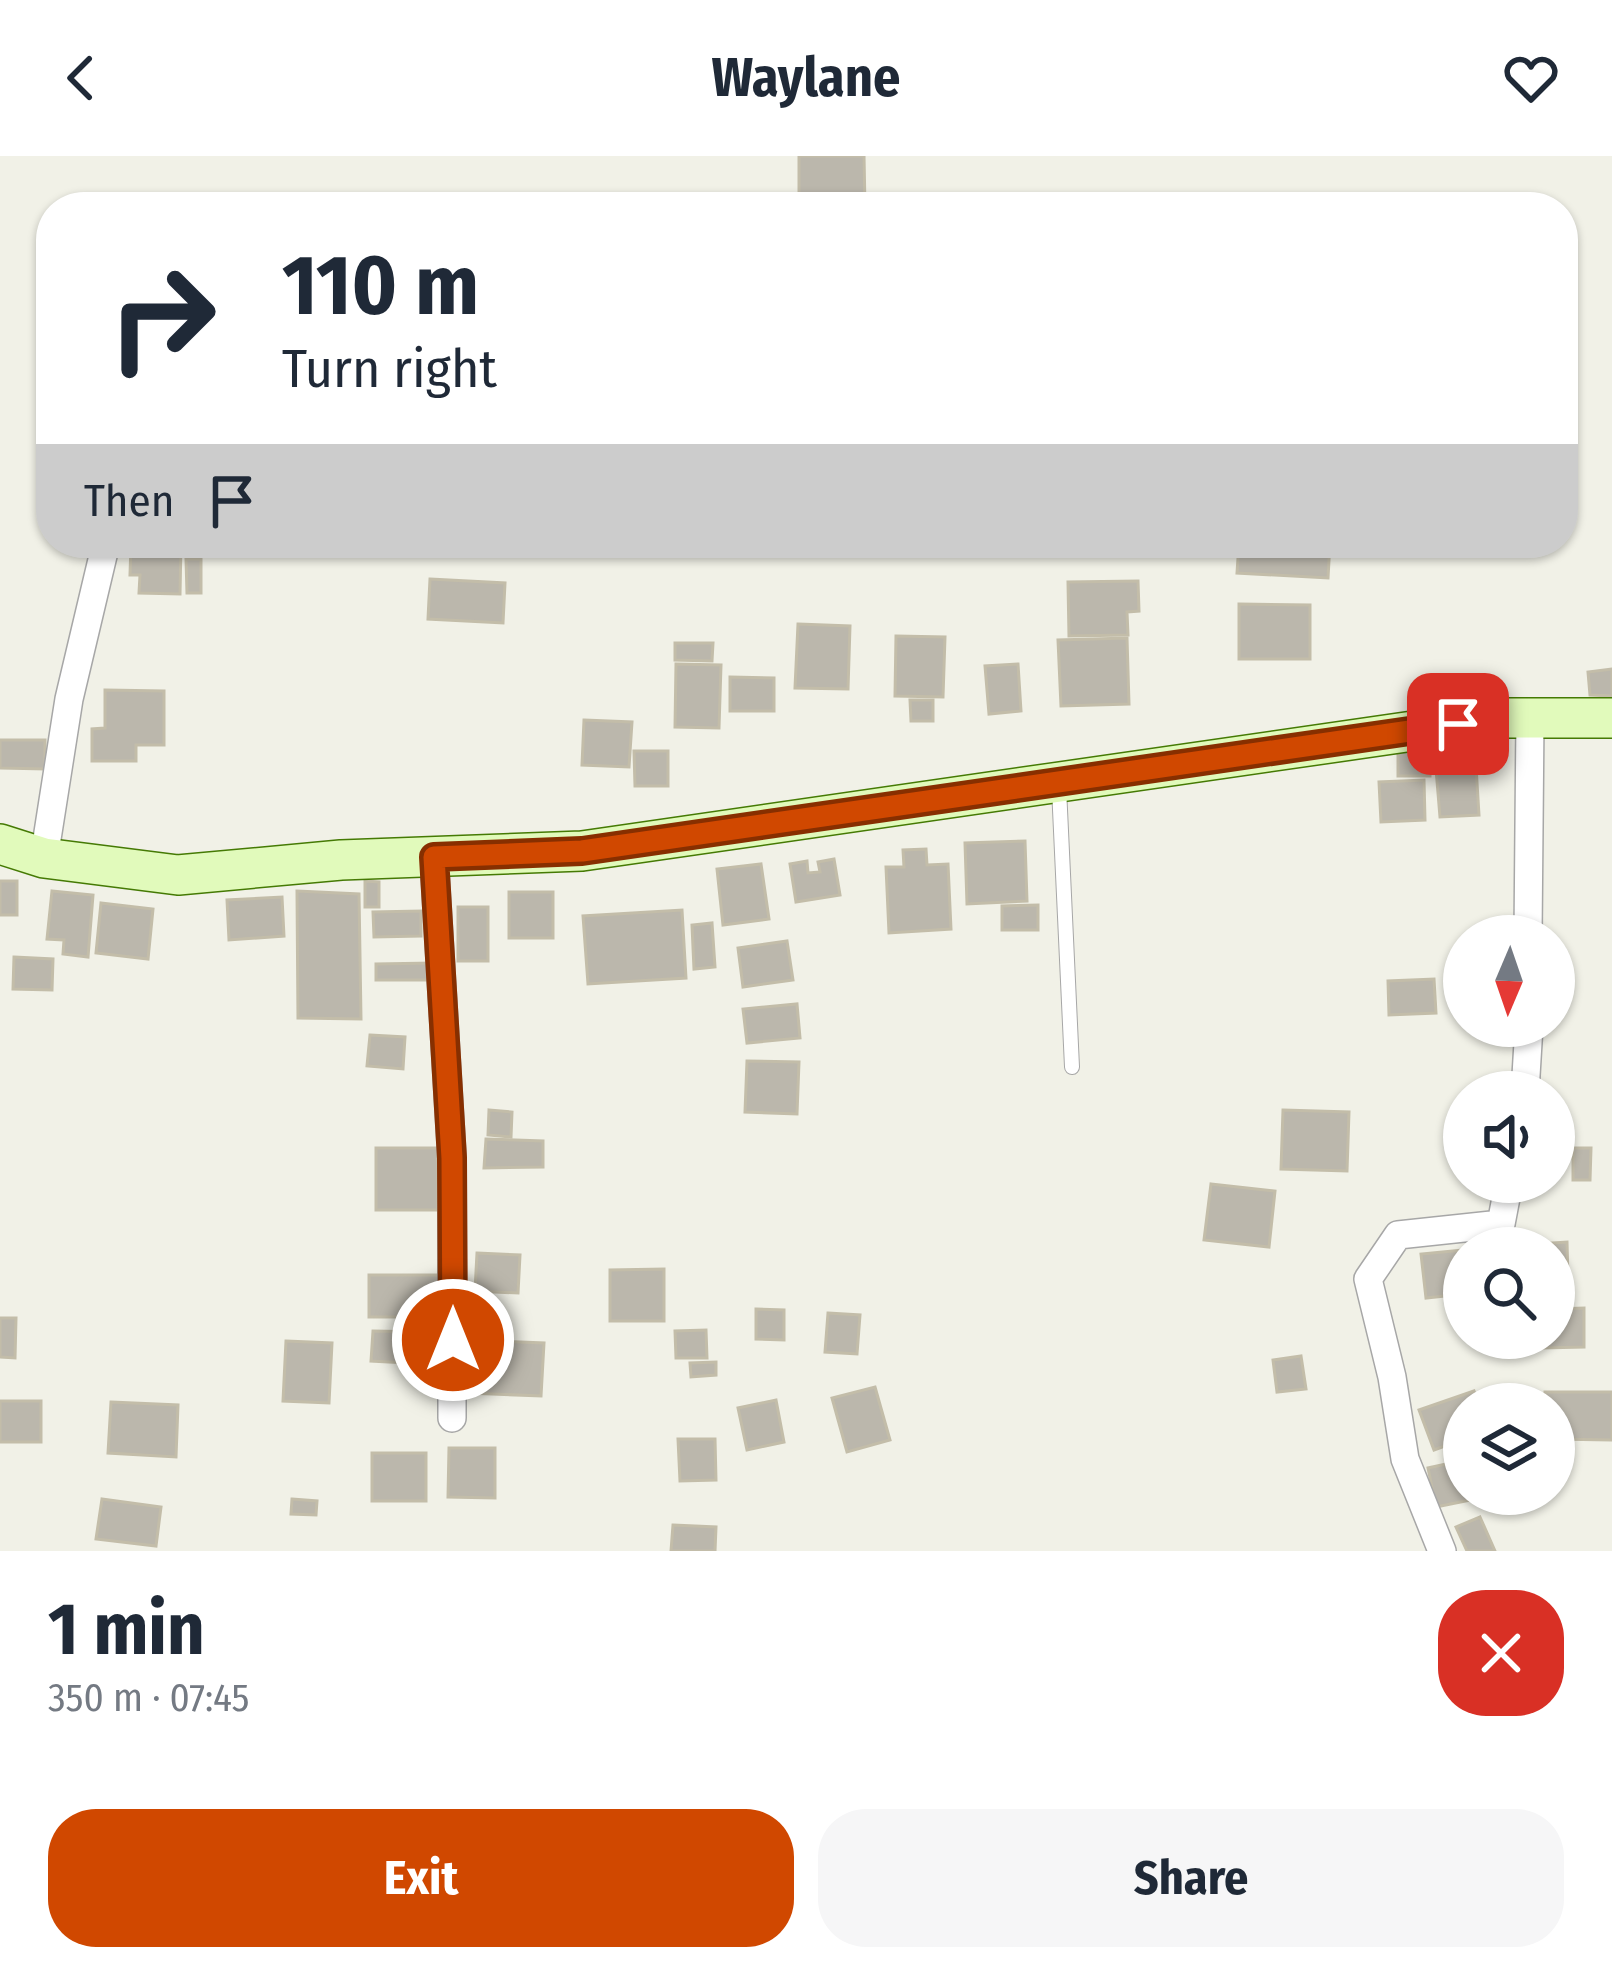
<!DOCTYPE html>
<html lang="en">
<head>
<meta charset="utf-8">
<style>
  body { margin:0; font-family:"Fira Sans Condensed",sans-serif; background:#f6f6f7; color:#1f2937; height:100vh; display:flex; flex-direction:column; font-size:45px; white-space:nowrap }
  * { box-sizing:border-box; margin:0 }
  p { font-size:39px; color:#747a83 }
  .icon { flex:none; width:66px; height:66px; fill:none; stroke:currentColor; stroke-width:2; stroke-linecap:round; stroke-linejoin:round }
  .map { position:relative; height:1395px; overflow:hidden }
  .sheet { display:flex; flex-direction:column; background:#fff; flex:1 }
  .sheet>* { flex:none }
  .top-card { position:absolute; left:36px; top:36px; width:1542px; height:366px; border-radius:48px; box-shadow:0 3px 9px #0004; background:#fff; color:#1f2937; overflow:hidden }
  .needle { width:78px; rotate:182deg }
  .controls { position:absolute; left:1443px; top:759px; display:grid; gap:24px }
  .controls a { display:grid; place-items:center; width:132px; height:132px; border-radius:50%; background:#fff; box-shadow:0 3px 9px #0004; font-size:60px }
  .pin { position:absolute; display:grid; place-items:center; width:102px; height:102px; color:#fff; margin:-51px; border-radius:24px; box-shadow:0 6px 18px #0006 }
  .me { position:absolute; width:132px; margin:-66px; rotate:0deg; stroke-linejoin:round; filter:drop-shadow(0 0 9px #0008) }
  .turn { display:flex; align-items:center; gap:42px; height:252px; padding:0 48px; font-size:54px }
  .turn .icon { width:156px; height:156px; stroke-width:2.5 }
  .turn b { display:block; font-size:84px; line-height:102px }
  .then { display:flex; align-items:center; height:114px; padding:0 48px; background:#0003; gap:24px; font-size:45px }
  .round { display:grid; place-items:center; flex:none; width:126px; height:126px; border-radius:48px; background:#f6f6f7 }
  .overview { display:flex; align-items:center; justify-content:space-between; height:204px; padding:0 48px }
  h1 { font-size:72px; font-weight:700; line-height:90px }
  .action { display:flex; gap:24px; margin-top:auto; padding:24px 48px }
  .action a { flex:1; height:138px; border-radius:48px; background:#d04800; color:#fff; font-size:48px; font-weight:700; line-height:138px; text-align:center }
  .action a+a { background:#f6f6f7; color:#1f2937 }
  header { display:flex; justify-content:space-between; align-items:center; height:156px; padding:0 48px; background:#fff; font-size:54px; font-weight:700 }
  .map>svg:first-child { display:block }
  .building { fill:#bbb7ac; stroke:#c3bda9; stroke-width:3 }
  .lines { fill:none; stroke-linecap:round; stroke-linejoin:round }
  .lane-casing { stroke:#a7a7a7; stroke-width:16 }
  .street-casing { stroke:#a7a7a7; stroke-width:30 }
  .secondary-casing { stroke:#457a04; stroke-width:42 }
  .lane { stroke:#fff; stroke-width:14 }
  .street { stroke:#fff; stroke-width:27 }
  .secondary { stroke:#e1fabb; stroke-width:39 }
  .route-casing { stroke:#872f00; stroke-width:30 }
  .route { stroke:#d04800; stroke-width:21 }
</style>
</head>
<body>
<header><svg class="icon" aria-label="back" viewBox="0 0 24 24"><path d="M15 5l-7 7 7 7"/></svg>Waylane<svg class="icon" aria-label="heart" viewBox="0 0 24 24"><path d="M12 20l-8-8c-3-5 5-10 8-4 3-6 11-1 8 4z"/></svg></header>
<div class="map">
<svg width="1612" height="1395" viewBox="0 0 1612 1395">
  <rect width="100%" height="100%" fill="#f1f1e7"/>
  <!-- building -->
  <g class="building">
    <path d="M799 0H864L865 51H799Z"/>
    <path d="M155 387H181L180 438 139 437 140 419H130L131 389Z"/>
    <path d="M1239 387H1330L1328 422 1237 417Z"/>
    <path d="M186 403H201V437H187Z"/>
    <path d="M430 423 505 427 503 467 428 463Z"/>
    <path d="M1138 425 1139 455 1127 456 1128 479 1069 480 1068 426Z"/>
    <path d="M1239 448 1310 449V503H1239Z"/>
    <path d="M798 468 850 470 848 533 795 532Z"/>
    <path d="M896 480 945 481 943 541 895 540Z"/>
    <path d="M1127 482 1129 548 1061 550 1058 484Z"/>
    <path d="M675 487H713L712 505 675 504Z"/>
    <path d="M676 508 721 509 719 572 675 571Z"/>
    <path d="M1018 508 1021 555 989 558 985 510Z"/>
    <path d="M1612 513V540L1590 539 1588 516Z"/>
    <path d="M730 521 774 522V555H730Z"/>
    <path d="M105 534 164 535V589H136V605H92V573L105 572Z"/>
    <path d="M910 544H933V565H911Z"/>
    <path d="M584 564 632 566 629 611 582 609Z"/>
    <path d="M0 584H45V613L0 612Z"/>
    <path d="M1398 584 1431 585 1430 620H1398Z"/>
    <path d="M634 595H668V630H635Z"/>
    <path d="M1476 610 1479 659 1440 661 1436 613Z"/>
    <path d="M1424 624 1425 664 1381 666 1379 626Z"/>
    <path d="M1025 685 1027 745 967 748 965 687Z"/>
    <path d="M926 693 927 709 948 708 951 773 889 777 886 711H904L903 694Z"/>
    <path d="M834 703 840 739 796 746 790 708 807 705 808 717 820 716 818 706Z"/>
    <path d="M761 708 769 763 723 769 717 713Z"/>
    <rect x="0" y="725" width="17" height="34"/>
    <path d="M365 725 379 726V751H365Z"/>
    <path d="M52 735 93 739 88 801 63 798 64 784 47 783Z"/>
    <path d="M297 735 359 738 361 863 298 862Z"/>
    <rect x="509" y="736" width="44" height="46"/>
    <path d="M282 741 284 780 229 784 227 744Z"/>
    <path d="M101 747 153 753 148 803 96 797Z"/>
    <path d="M1038 749V774H1002V750Z"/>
    <rect x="458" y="751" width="30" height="54"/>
    <path d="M682 754 686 822 588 828 583 760Z"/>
    <path d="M421 755V780L374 781 373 756Z"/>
    <path d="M712 767 715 811 694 813 692 769Z"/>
    <path d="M787 785 793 824 743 831 738 792Z"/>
    <path d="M14 801 53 803 52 834 13 833Z"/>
    <path d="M433 807V824H376V808Z"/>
    <path d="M1434 823 1436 857 1389 859 1388 825Z"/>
    <path d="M797 848 800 882 747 887 743 853Z"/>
    <path d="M370 879 405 881 403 913 367 910Z"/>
    <path d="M747 905 799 906 797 958 745 956Z"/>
    <path d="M489 954 512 956 511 981 488 979Z"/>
    <path d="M1283 954 1349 956 1347 1015 1281 1013Z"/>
    <path d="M486 983 543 985V1011L484 1012Z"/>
    <path d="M1554 987 1565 988 1563 1012 1554 1011Z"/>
    <rect x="376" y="992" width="62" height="62"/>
    <path d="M1573 992H1591L1590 1024H1573Z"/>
    <path d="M1211 1028 1275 1035 1269 1091 1204 1084Z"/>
    <path d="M1567 1086 1568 1121 1554 1122V1092H1537V1088Z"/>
    <path d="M1464 1094V1138L1426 1142 1421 1098Z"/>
    <path d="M477 1097 520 1099 518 1137 475 1135Z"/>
    <path d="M664 1113V1165H610V1114Z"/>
    <rect x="369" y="1119" width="76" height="42"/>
    <path d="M1584 1152V1191L1542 1192V1182H1554V1153Z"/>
    <path d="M756 1153 784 1154V1184L756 1183Z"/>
    <path d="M828 1157 860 1159 857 1198 825 1196Z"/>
    <path d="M0 1162H16L15 1202 0 1201Z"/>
    <path d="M706 1174 707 1202H676L675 1175Z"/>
    <path d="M373 1175 425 1176V1208L371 1205Z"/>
    <path d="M472 1184 544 1187 541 1240 469 1237Z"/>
    <path d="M286 1185 332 1187 329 1247 283 1245Z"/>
    <path d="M1301 1200 1306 1233 1277 1236 1273 1204Z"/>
    <path d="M716 1206V1219L691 1221 690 1207Z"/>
    <path d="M875 1231 890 1284 847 1296 832 1242Z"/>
    <path d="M1474 1235 1479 1248H1464V1283L1434 1294 1419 1254Z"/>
    <path d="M1545 1236H1612V1284L1554 1283V1248H1545Z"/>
    <path d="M776 1244 784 1286 747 1294 738 1252Z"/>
    <rect x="0" y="1245" width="41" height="41"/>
    <path d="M111 1246 178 1249 176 1301 108 1297Z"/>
    <path d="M678 1283H715L716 1324 680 1325Z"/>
    <path d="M449 1292H495V1342L448 1341Z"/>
    <rect x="372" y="1297" width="54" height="48"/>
    <path d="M1464 1304V1338H1479L1480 1342 1436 1351 1428 1312Z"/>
    <path d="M102 1343 161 1351 156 1390 96 1383Z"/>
    <path d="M292 1343 317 1345 316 1359 291 1358Z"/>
    <path d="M1480 1361 1495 1395H1467L1456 1371Z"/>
    <path d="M673 1369 716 1371 715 1395H671Z"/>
  </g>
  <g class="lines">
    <!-- lane casing -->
    <g class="lane-casing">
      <path id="lane" d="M1059 632 1072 911"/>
    </g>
    <!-- street casing -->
    <g class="street-casing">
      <g id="street">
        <path d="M434 701 452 1002V1262"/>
        <path d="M44 702 69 543 106 387"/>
        <path d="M1528 780 1530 562"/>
        <path d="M1525 936 1529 870"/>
        <path d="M1442 1395 1405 1303 1392 1221 1368 1123 1398 1079 1501 1068 1509 1026"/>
      </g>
    </g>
    <!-- secondary casing -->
    <g class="secondary-casing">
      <path id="secondary" d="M0 688 44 702 178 719 341 704 582 695 1503 562H1612"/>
    </g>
    <!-- lane -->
    <use href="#lane" class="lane"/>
    <!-- street -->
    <use href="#street" class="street"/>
    <!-- secondary -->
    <use href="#secondary" class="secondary"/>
  </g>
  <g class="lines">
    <!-- route casing -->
    <g class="route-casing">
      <path id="route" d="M453 1184 452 1002 434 701 582 695 1458 568"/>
    </g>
    <!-- route -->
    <use href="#route" class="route"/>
  </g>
</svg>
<div class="controls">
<a><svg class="needle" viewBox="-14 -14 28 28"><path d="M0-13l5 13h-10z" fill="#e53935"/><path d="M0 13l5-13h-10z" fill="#747a83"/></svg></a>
<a><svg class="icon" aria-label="sound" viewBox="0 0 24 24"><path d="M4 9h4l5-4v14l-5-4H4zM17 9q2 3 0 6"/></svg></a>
<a><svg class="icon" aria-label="search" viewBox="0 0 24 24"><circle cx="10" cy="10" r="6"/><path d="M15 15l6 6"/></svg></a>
<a><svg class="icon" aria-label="layers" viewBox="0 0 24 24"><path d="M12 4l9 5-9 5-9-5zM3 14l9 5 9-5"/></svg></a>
</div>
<div class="pin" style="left:1458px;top:568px;background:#d93025"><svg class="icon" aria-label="arrive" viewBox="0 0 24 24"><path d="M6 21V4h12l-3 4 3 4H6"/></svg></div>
<svg class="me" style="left:453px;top:1184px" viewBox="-20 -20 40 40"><circle r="17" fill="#d04800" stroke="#fff" stroke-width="3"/><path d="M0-11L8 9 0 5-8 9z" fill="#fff"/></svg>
<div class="top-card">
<div class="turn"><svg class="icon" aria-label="right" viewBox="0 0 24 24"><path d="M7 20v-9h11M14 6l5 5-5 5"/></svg><div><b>110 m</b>Turn right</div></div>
<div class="then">Then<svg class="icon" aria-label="arrive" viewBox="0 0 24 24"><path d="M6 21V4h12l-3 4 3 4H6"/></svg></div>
</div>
</div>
<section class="sheet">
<div class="overview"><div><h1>1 min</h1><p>350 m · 07:45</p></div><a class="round" style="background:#d93025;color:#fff"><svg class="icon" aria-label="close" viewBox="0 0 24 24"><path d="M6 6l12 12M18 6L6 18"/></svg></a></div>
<div class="action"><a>Exit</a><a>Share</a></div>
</section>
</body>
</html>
